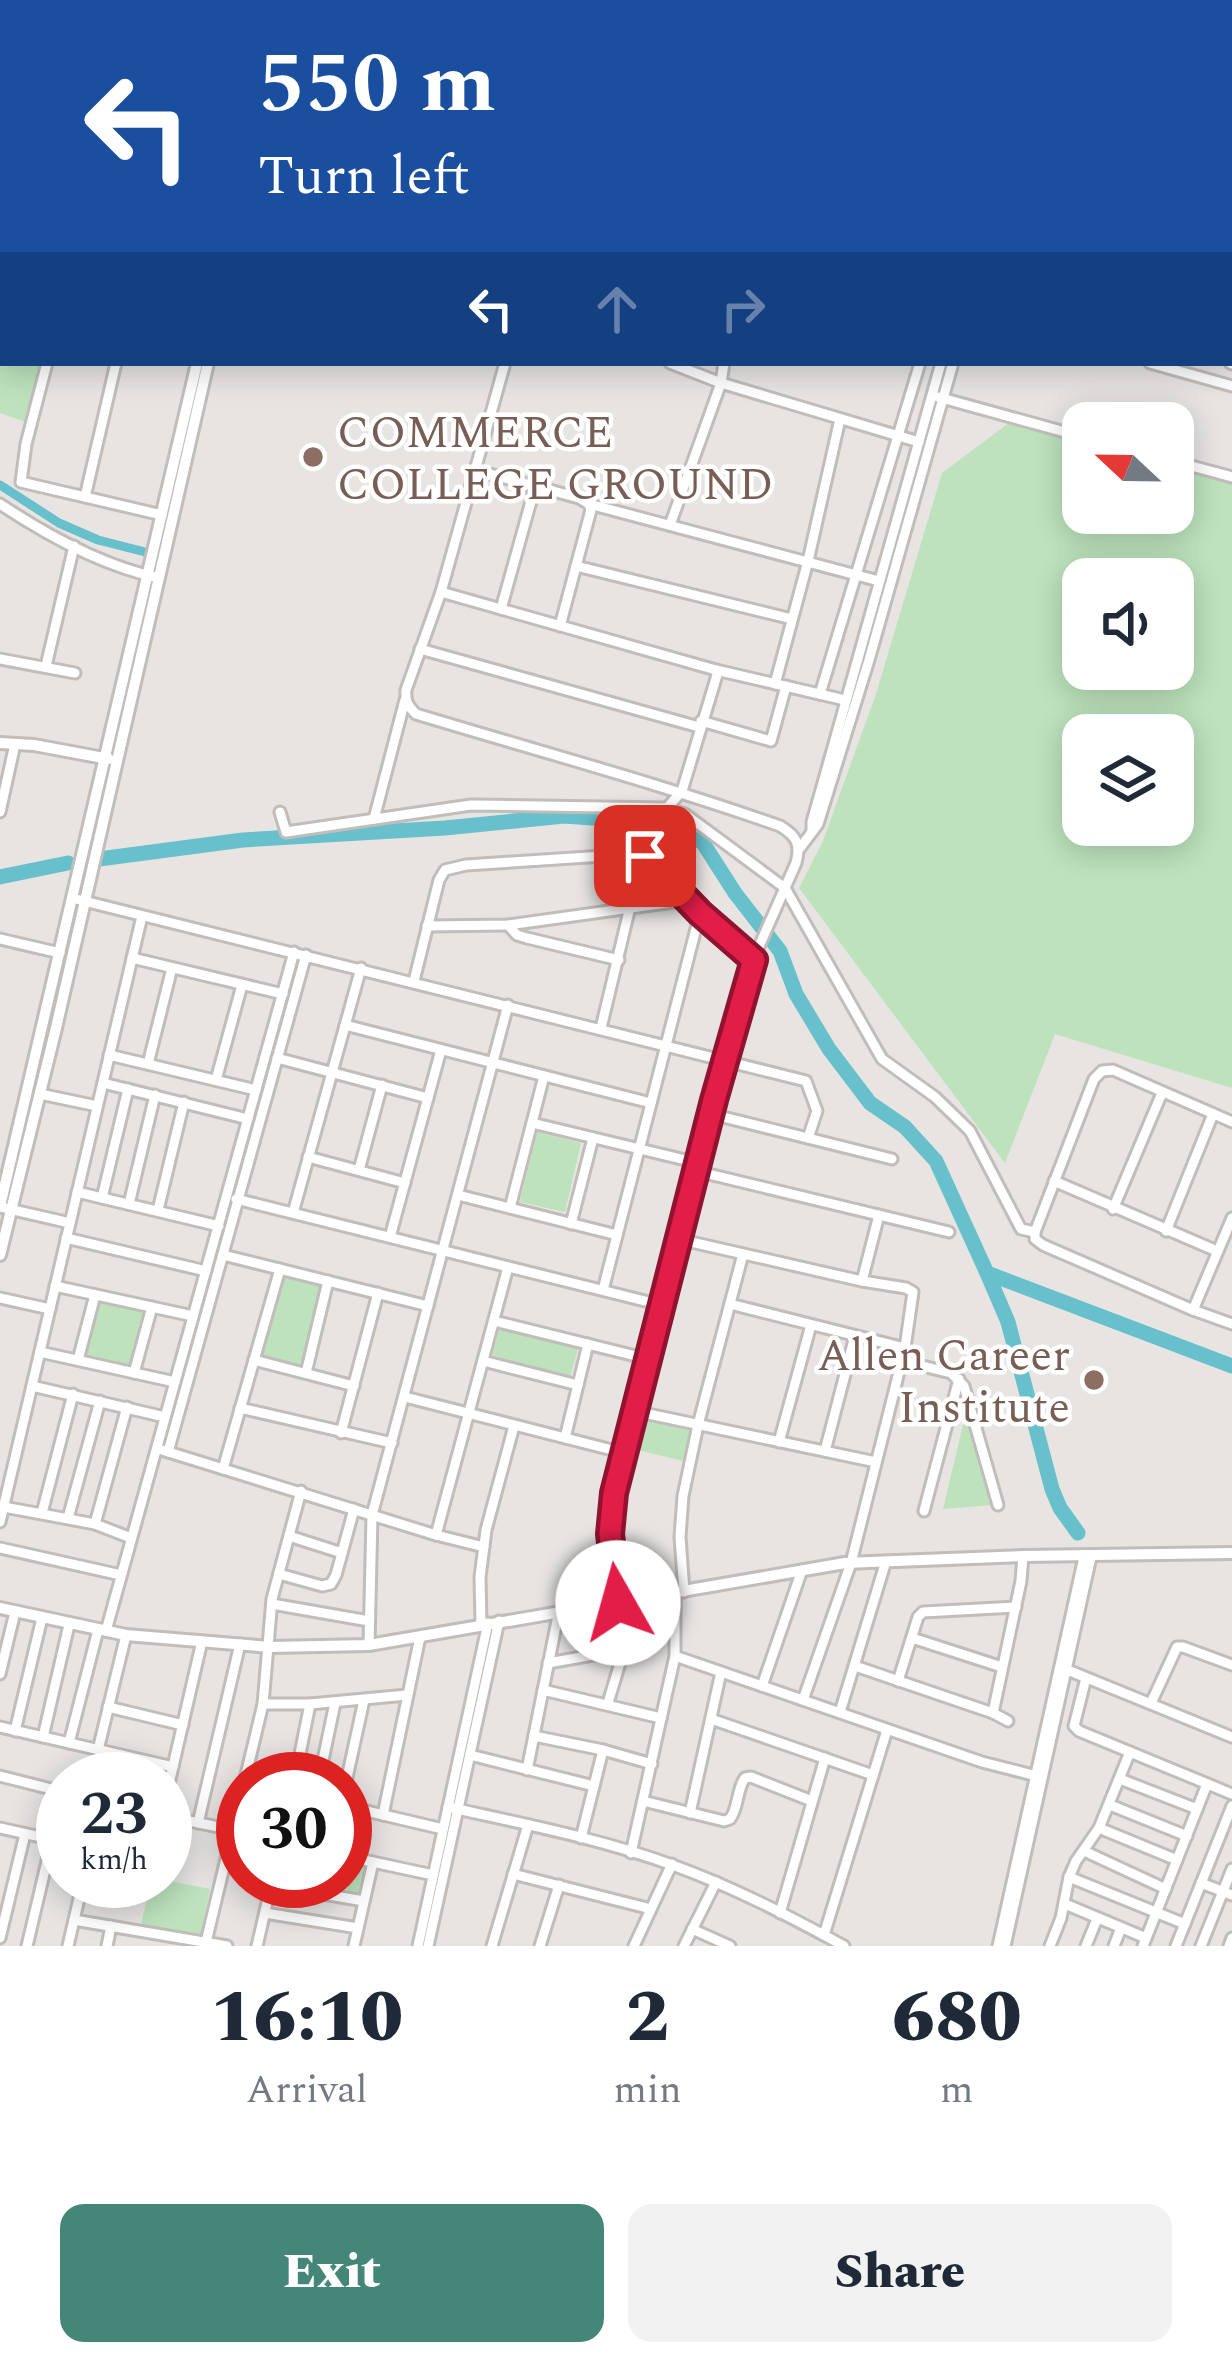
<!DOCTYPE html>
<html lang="en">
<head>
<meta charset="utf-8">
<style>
  body { margin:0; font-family:Spectral,serif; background:#f2f2f3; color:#1f2937; height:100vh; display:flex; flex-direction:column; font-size:45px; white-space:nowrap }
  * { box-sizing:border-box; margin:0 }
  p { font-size:39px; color:#747a83 }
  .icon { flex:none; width:66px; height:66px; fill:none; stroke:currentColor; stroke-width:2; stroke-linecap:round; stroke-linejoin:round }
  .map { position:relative; height:1946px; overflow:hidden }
  .side { display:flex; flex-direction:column; background:#fff; flex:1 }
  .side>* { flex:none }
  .banner { position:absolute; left:0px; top:0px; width:1233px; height:366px; box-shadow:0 6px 30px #0003; background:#1a4fa0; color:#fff; overflow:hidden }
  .needle { width:78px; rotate:292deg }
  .tools { position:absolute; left:1062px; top:402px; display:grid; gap:24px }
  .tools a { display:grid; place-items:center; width:132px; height:132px; border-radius:24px; background:#fff; box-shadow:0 6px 30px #0003; font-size:60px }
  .speed { position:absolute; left:36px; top:1752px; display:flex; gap:24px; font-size:60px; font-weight:700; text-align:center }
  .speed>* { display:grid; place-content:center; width:156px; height:156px; border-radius:50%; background:#fff; box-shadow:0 6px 30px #0003; line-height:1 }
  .speed small { font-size:30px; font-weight:400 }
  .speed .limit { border:18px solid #d22; background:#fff; color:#111 }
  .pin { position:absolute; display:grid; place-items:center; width:102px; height:102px; color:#fff; margin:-51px; border-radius:24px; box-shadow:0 6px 18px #0006 }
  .me { position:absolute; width:132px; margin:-66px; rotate:353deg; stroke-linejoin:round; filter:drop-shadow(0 0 9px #0008) }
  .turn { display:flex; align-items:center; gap:42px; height:252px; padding:0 60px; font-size:54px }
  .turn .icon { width:156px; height:156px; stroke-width:2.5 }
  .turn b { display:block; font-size:84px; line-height:102px }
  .lanes { display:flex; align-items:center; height:114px; padding:0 60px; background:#0003; justify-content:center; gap:60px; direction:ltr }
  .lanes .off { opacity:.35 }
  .eta { display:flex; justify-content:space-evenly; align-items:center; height:204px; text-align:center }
  .eta b { font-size:72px; font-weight:800; line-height:84px }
  .action { display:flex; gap:24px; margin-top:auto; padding:24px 60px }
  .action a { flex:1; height:138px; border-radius:24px; background:#448678; color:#fff; font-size:48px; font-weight:800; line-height:138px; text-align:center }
  .action a+a { background:#f2f2f3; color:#1f2937 }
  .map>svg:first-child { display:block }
  .park { fill:#bde2bc; fill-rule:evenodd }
  .water { fill:#67c0cb; stroke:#539199; stroke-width:3 }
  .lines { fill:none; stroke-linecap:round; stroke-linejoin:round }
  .canal { stroke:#67c0cb; stroke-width:9 }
  .river { stroke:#67c0cb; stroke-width:15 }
  .minor-casing { stroke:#c0bdbb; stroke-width:15 }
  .tertiary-casing { stroke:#c0bdbb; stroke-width:16 }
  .primary-casing { stroke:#c0bdbb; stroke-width:20 }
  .minor { stroke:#fff; stroke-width:9 }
  .tertiary { stroke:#fff; stroke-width:10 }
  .primary { stroke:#fff; stroke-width:14 }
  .route-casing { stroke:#92132f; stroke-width:30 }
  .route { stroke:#e11d48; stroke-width:21 }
  .education-dot { fill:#8d6e63; stroke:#fff; stroke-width:4.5 }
  .labels { text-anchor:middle; stroke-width:9; stroke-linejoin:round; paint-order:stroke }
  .education-label { font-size:45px; fill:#785e54; stroke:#fff; text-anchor:start }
</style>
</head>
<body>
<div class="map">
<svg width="1232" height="1946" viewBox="0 0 1232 1946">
  <rect width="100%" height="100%" fill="#e7e4e2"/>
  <!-- park -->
  <g class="park">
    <path d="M0 301 3 302V363H40L26 422 0 413Z"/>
    <path d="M1009 423 1083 440V513H1173V461L1232 475V1088L1055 1034 1005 1163 799 888 823 841 876 694 942 473ZM1083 579H1173V669H1083ZM1083 735H1173V825H1083Z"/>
    <path d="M537 1132 581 1143 565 1212 520 1202Z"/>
    <path d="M285 1275 322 1285 302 1366 261 1355Z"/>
    <path d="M98 1298 147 1310 133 1368 84 1357Z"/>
    <path d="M500 1327 578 1349 570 1377 492 1355Z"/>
    <path d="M967 1408 992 1505 943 1509Z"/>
    <path d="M641 1418 690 1429 683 1461 633 1449Z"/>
    <path d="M345 1861 365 1865 360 1896 277 1882 345 1881Z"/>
    <path d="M165 1880 210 1889 200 1938 141 1925 151 1881Z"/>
  </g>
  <!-- water -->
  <path class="water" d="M1165 574 1185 584 1188 596 1177 631 1173 630V579H1149Z"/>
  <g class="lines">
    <!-- canal -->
    <path class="canal" d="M0 485 59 523 98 540 153 554"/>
    <!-- river -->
    <g class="river">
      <path d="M99 859 243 840 445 828 564 816 676 824 703 843 735 893 780 951 796 994 829 1049 870 1103 905 1127 936 1161 987 1273 1232 1366"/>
      <path d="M0 877 68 863"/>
      <path d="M987 1273 1008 1322 1052 1489 1060 1508 1078 1533"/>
    </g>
    <!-- minor casing -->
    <g class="minor-casing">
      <g id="minor">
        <path d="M80 0 91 3"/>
        <path d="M904 0V3"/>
        <path d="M322 3 323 0"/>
        <path d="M695 3 696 0"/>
        <path d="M848 3 849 0"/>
        <path d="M1059 3 1060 0"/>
        <path d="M1068 3 1069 0"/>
        <path d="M0 43 3 44"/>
        <path d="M0 157 3 158"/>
        <path d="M0 225H3"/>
        <path d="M0 295 3 296"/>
        <path d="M47 363 26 444 21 482 162 515"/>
        <path d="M505 363 441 592 406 690C405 702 408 706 416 714 538 751 661 784 780 826 797 836 801 845 796 863L753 960 714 1100 614 1493 610 1534 618 1603"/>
        <path d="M670 363 721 383 919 442"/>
        <path d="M1150 363 1232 386"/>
        <path d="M1230 363 1232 364"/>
        <path d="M938 397 1083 437"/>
        <path d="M1173 461 1232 477"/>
        <path d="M475 470 579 498 589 504 591 510 560 626"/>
        <path d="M85 497 116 363"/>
        <path d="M0 504C48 536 103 566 159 578"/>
        <path d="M589 504 879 581"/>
        <path d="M670 525 721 383 724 363"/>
        <path d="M576 566 792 619"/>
        <path d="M441 592 716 670 717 675 682 791 667 808"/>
        <path d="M501 609 535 487"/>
        <path d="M420 649 699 727"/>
        <path d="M0 659 75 673"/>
        <path d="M46 666 74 546"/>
        <path d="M716 670 845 700"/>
        <path d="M775 684 808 561 840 419"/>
        <path d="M820 694 920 363"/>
        <path d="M701 721 771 741 786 686"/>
        <path d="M0 812 15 744"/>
        <path d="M280 812 286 832 471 805 667 808 685 814 785 888 882 1059 935 1097 970 1131 1021 1229 1035 1232"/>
        <path d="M374 819 405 700"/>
        <path d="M812 831V822L941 363"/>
        <path d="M800 848 818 824 869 660 953 363"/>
        <path d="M72 898 806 1081 817 1111 808 1138"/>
        <path d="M508 925 517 935 527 938 619 960"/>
        <path d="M427 926 508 925 688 900"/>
        <path d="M0 939 60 953"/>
        <path d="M132 958 283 994"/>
        <path d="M414 981 439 880 445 870 466 865 634 854 645 856 653 861 700 913 753 960"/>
        <path d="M345 1025 651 1103"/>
        <path d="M601 1028 630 907"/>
        <path d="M109 1055 256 1090"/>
        <path d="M277 1058 428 1098"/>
        <path d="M148 1064 172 968"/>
        <path d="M216 1080 242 985"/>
        <path d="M103 1083 248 1119"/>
        <path d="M40 1094 97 1106"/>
        <path d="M711 1114 892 1159"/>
        <path d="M1232 1122 1113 1070 1102 1071 1094 1079 1035 1232V1239L1043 1245 1193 1310 1232 1324"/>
        <path d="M532 1123 698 1163"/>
        <path d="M308 1157 405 1183"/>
        <path d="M359 1170 382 1085"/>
        <path d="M696 1171 949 1232"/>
        <path d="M1054 1181 1217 1251"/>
        <path d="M77 1192 219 1226"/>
        <path d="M458 1195 617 1235"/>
        <path d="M102 1198 128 1089"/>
        <path d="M236 1199 661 1305"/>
        <path d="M129 1204 155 1095"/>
        <path d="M0 1207 70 1223"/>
        <path d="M510 1208 544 1076"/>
        <path d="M1113 1209 1162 1093"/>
        <path d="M158 1210 184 1102"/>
        <path d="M293 1213 361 968"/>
        <path d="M571 1224 593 1138"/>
        <path d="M1166 1231 1213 1114"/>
        <path d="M390 1237 441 1050"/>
        <path d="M66 1238 206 1271"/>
        <path d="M678 1239 862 1281 906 1288 913 1292 905 1348 851 1563 803 1700"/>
        <path d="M223 1255 428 1306"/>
        <path d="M862 1281 879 1215"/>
        <path d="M55 1286 193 1316"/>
        <path d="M603 1290 700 913"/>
        <path d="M0 1298 50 1309"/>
        <path d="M730 1304 905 1348"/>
        <path d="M1193 1310 1232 1218"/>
        <path d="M494 1321 648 1359"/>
        <path d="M40 1352 175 1382"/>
        <path d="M78 1360 95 1295"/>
        <path d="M254 1360 354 1386"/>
        <path d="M483 1361 578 1385"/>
        <path d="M902 1361 951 1373 964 1386 998 1505"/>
        <path d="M134 1373 152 1307"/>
        <path d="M306 1373 328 1281"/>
        <path d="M32 1386 165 1417"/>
        <path d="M405 1397 624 1453"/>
        <path d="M240 1408 392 1443"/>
        <path d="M634 1411 876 1462"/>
        <path d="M341 1433 378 1293"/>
        <path d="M565 1438 588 1344"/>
        <path d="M779 1442 811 1325"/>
        <path d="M162 1450 436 1535 484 1547"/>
        <path d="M825 1451 855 1336"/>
        <path d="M168 1452 306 955"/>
        <path d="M223 1469 280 1269"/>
        <path d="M4 1507 95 1524 131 1538"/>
        <path d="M924 1511 959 1379"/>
        <path d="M42 1513 73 1394"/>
        <path d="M68 1518 100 1401"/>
        <path d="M0 1522 142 916"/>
        <path d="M95 1524 127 1407"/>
        <path d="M436 1535 508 1267"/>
        <path d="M289 1536 342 1553"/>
        <path d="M0 1548 121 1575"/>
        <path d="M279 1574 322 1586 331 1584 336 1575 354 1509"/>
        <path d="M684 1592 680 1537 683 1496 698 1425 743 1254"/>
        <path d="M272 1604 369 1621"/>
        <path d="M481 1625 480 1577 486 1530 514 1426"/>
        <path d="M106 1631 294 952"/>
        <path d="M912 1638 1002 1667"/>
        <path d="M369 1645 372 1515 508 1005"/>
        <path d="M675 1656 982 1762 1037 1776"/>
        <path d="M548 1663 610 1652 619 1654 620 1663 608 1703"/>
        <path d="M855 1666 993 1713 1008 1721"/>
        <path d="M1065 1669 1232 1737"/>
        <path d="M0 1674 15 1612"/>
        <path d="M1086 1678 1074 1726 1079 1731 1232 1794"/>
        <path d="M898 1681 918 1617 923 1612 1016 1607"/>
        <path d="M762 1686 802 1570"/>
        <path d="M543 1690 661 1718"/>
        <path d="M1151 1703 1177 1647H1183L1232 1665"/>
        <path d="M263 1704H310L407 1695"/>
        <path d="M108 1707 183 1725"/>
        <path d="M840 1712 886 1561"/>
        <path d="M993 1713 1021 1581 1023 1556"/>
        <path d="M711 1719 873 1775"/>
        <path d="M0 1727 173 1767"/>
        <path d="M15 1731 42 1618"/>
        <path d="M534 1736 603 1750 652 1764"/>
        <path d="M43 1737 69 1625"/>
        <path d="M69 1743 98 1630"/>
        <path d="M98 1750 126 1635"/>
        <path d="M470 1755 594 1786"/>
        <path d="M527 1770 559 1611"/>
        <path d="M0 1776 63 1792"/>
        <path d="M245 1779 263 1704 272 1599 301 1491"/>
        <path d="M295 1779 310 1704"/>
        <path d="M319 1779 335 1703"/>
        <path d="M1120 1779 1197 1809"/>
        <path d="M345 1787 364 1700"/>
        <path d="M165 1801 202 1641"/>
        <path d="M643 1801 724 1821 730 1819C739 1807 736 1791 745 1778L751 1777 812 1801"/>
        <path d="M1110 1805 1187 1836"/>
        <path d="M345 1806 443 1829"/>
        <path d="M448 1807C524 1824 602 1839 675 1866 733 1887 789 1916 844 1946"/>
        <path d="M690 1813 721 1672"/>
        <path d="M383 1815 420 1637"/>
        <path d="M165 1816 233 1830"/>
        <path d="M198 1823 240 1644"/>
        <path d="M0 1828 63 1842"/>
        <path d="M1099 1828 1177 1860"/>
        <path d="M581 1838 603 1750"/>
        <path d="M1084 1851 1166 1889"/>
        <path d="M631 1853 675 1656V1593"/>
        <path d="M345 1856 433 1875"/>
        <path d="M513 1874 651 1909"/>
        <path d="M1069 1877 1185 1924"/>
        <path d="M1201 1883 1232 1895"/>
        <path d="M271 1885 364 1901"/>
        <path d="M1065 1904 1146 1938"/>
        <path d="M265 1913 358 1928"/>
        <path d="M780 1913 825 1758"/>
        <path d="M74 1920 227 1946"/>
        <path d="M692 1929 730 1946"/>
        <path d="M824 1935 887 1730"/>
        <path d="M0 1938 25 1834"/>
        <path d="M206 1942 243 1788"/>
        <path d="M27 1946 52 1840"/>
        <path d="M68 1946 83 1881"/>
        <path d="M107 1946 111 1926"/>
        <path d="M257 1946 272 1881"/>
        <path d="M354 1946 373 1862"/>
        <path d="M418 1946 488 1623"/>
        <path d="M428 1946 499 1621"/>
        <path d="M492 1946 528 1825"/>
        <path d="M540 1946 559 1885"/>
        <path d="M634 1946 672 1864"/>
        <path d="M684 1946 716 1882"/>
        <path d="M998 1946 1084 1557"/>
        <path d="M1005 1946 1091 1557"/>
        <path d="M1050 1946 1061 1918 1069 1877 1076 1861 1099 1828 1130 1752"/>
        <path d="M1086 1946 1097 1919"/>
        <path d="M1114 1946 1121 1928"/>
        <path d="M1143 1946 1207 1784"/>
        <path d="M1176 1946 1232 1806"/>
        <path d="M1201 1946 1232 1869"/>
        <path d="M1229 1946 1232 1938"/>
      </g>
    </g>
    <!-- tertiary casing -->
    <g class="tertiary-casing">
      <g id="tertiary">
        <path d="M33 0 44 3"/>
        <path d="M262 3 263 0"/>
        <path d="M273 3V0"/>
        <path d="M0 21 3 22"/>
        <path d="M0 743 34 745 109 759"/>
        <path d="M0 1206 197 363"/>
        <path d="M0 1255 56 1028 208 363"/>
        <path d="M0 1608 126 1635 270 1647 369 1645 845 1563 1023 1556 1232 1553"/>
      </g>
    </g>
    <!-- primary casing -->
    <g class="primary-casing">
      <g id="primary">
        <path d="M3 0 14 3"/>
        <path d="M0 10 3 11"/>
        <path d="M1230 344 1232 345"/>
        <path d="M1230 356H1232"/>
      </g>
    </g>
    <!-- minor -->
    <use href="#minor" class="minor"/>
    <!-- tertiary -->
    <use href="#tertiary" class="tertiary"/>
    <!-- primary -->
    <use href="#primary" class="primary"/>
  </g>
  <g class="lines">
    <!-- route casing -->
    <g class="route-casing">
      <path id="route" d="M618 1603 610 1534 614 1493 714 1100 754 960 700 913 645 856"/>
    </g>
    <!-- route -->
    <use href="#route" class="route"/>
  </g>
  <!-- markers -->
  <g class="education-dot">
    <circle cx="313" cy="457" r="12"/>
    <circle cx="1094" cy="1380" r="12"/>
  </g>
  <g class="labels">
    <!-- education labels -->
    <g class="education-label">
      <text x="337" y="447">COMMERCE<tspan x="337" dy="52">COLLEGE GROUND</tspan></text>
      <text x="1070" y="1370" text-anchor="end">Allen Career<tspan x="1070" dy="52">Institute</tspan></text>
    </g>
  </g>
</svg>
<div class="tools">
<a><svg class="needle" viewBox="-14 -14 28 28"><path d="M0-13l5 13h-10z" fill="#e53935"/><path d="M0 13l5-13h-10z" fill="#747a83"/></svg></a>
<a><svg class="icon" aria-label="sound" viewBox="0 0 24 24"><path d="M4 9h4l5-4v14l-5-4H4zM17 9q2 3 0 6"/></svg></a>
<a><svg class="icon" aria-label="layers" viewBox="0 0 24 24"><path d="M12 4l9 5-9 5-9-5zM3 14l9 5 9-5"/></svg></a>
</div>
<div class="speed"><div>23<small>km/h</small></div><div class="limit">30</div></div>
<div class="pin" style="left:645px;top:856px;background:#d93025"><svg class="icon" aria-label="arrive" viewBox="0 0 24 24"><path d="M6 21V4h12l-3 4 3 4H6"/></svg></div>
<svg class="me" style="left:618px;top:1603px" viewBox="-20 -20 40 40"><circle r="19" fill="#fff"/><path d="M0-13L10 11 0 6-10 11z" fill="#e11d48"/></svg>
<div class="banner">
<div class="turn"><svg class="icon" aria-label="left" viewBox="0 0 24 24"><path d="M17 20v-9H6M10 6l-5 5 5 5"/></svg><div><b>550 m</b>Turn left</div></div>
<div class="lanes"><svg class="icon" aria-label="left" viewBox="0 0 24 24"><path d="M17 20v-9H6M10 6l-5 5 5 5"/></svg><svg class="icon off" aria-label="ahead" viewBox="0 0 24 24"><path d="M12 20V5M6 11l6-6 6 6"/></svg><svg class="icon off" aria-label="right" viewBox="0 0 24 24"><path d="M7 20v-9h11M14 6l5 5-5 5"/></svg></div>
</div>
</div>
<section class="side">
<div class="eta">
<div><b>16:10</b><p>Arrival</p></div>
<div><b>2</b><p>min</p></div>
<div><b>680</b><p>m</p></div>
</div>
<div class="action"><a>Exit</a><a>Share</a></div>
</section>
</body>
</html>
